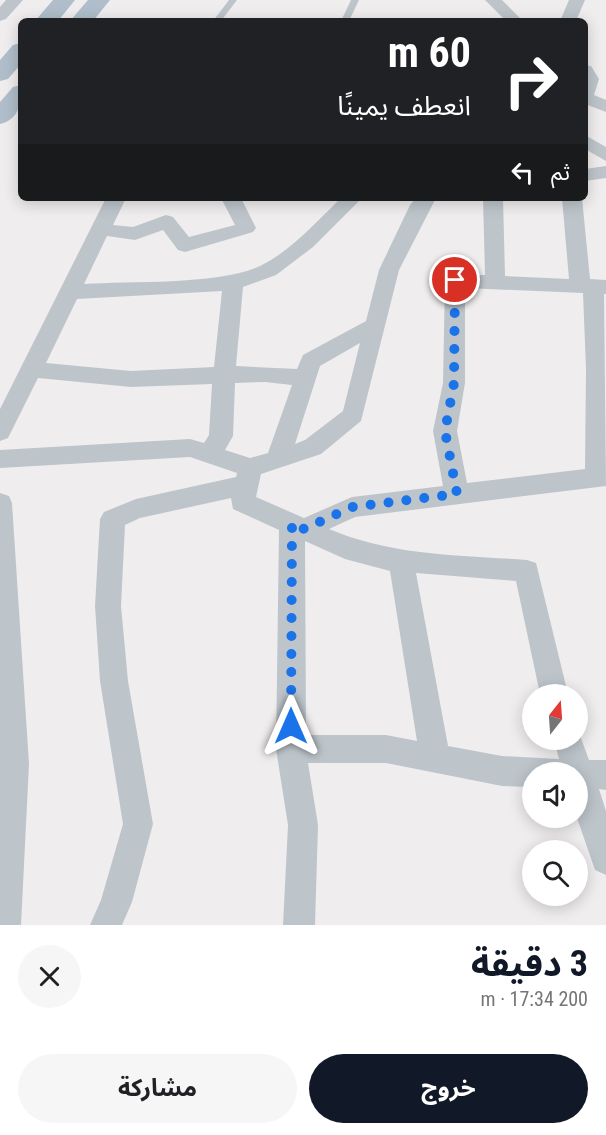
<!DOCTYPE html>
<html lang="ar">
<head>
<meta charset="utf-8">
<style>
  body { margin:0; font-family:"Roboto Condensed","Noto Sans Arabic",sans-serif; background:#f6f6f6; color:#202124; direction:rtl; height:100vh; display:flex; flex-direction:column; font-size:22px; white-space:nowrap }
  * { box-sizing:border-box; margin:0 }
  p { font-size:20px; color:#757577 }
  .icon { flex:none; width:33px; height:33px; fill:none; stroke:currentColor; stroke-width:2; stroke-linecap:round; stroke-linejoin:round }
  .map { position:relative; height:925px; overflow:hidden; direction:ltr }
  .side { display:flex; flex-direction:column; background:#fff; flex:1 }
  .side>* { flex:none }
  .top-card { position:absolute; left:18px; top:18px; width:570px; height:183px; border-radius:9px; box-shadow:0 3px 15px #0003; direction:rtl; background:#202124; color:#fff; overflow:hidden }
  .needle { width:39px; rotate:17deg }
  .buttons { position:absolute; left:522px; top:684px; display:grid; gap:12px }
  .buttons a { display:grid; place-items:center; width:66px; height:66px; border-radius:50%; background:#fff; box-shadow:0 3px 15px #0003; font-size:30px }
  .pin { position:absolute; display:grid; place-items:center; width:51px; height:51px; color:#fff; margin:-26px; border:3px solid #fff; border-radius:50%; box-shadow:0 2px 6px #0007 }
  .me { position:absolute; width:66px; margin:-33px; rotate:0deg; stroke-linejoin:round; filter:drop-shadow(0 0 4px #0008) }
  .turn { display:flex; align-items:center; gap:21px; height:126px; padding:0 18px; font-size:27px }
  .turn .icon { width:78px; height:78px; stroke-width:2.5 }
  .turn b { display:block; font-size:42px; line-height:51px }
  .then { display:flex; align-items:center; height:57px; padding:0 18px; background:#0003; gap:12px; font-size:22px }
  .round { display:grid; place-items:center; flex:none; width:63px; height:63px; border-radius:32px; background:#f6f6f6 }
  .head { display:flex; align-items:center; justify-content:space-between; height:102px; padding:0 18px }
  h1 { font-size:36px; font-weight:700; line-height:45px; color:#111827 }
  .primary-button { display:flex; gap:12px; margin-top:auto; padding:12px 18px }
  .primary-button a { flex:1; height:69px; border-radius:36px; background:#111827; color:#fff; font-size:24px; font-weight:700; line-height:69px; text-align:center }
  .primary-button a+a { background:#f6f6f6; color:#202124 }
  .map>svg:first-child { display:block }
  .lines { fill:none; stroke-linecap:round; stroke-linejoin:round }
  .lane { fill:#bdc5cb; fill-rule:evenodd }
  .street { fill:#bdc5cb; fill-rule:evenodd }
  .primary { fill:#afbeca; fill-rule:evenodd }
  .route { stroke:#1a73e8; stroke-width:10; stroke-dasharray:0 18 }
</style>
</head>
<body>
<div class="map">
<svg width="606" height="925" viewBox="0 0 606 925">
  <rect width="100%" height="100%" fill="#f0edee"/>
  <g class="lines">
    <!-- lane -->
    <g class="lane">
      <path d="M229 0H237L221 21H213Z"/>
      <path d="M351 0H359L349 21H341Z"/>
    </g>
    <!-- street -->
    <g class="street">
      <path d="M6 0H23L6 19 0 21V7Z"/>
      <path d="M485 0H502L523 21H506Z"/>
      <path d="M569 0H585L576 21H560Z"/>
      <path d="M585 65 591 66 599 79 594 95 606 100V112L585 104Z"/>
      <path d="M585 135 606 147V161L585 149Z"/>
      <path d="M606 166V178L585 181V169Z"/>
      <path d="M106 198H126L113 225 133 227 166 215 173 217 189 237 235 225 221 198H241L256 228 253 232 185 252 178 250 163 230 135 240 107 236 84 284C131 281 220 285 260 266 291 251 317 221 341 198H362L313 247 276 275 243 287 236 366 297 369 303 355 366 321 379 270 410 205 416 198H436L399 270 361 421 321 454 261 474 256 497 304 518 352 497 443 486 433 431 443 383 445 280 448 275H485L483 198H503L505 276 569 279 562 198H582L590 279 606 280V294H604L606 486 355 517 329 529C392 556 460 555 527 560L536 563 568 694H540L516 581 416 573 448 746 502 756 559 759 554 740H578V730L589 760H606V790L599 789 606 811V875L595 870 577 818 578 772H532V787L502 786 386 763H308L318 825 315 925H283L288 825 276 749 279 530 233 509 231 498 140 518 125 525 121 606 128 681 153 824 132 902 122 925H90L101 900 123 824 100 681 95 606 100 519 104 512 136 499 236 477 237 473 190 457 0 468V450L190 439 204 443 209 435 212 384 131 387 38 378 8 438 0 441V409ZM465 288 583 293 586 369 585 469 467 483 457 431 465 383ZM222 291 214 367 131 371 46 363 77 299ZM360 343 343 411 305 440 295 444 320 366ZM265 382 292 385 268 453 250 458 225 450 233 436 235 383ZM305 541 345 559 390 571 417 741 386 735H306Z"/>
      <path d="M0 493 9 496 12 503 29 764 21 925H0Z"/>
    </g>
    <!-- primary -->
    <g class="primary">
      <path d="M53 0H75L58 21H35Z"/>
      <path d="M88 0H110L93 21H70Z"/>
      <path d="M21 43V64L8 79 0 81V60L13 45Z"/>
      <path d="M21 85C21 103 20 119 0 124V102L13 87Z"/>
    </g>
  </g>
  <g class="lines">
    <!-- route -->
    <path class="route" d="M291 726 292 523 304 529 352 507 457 494 445 431 454 383 455 280"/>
  </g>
</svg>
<div class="buttons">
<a><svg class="needle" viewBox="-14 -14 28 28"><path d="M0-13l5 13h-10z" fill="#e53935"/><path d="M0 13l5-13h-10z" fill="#757577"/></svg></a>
<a><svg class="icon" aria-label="sound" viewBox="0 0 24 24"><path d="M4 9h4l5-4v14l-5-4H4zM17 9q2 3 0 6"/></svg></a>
<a><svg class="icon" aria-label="search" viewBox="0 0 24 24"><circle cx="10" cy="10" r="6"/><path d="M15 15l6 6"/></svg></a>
</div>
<div class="pin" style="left:455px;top:280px;background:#d93025"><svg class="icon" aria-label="arrive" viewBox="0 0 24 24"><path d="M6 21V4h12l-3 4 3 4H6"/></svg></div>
<svg class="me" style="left:291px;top:726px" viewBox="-20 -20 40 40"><path d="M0-17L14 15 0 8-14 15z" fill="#1a73e8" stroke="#fff" stroke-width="4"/></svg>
<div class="top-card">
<div class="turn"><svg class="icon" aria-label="right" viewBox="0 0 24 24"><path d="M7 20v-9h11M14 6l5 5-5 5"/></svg><div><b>60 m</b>انعطف يمينًا</div></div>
<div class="then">ثم<svg class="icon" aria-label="left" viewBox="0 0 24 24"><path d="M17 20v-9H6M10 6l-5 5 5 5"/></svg></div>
</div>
</div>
<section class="side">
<div class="head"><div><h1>3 دقيقة</h1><p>200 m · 17:34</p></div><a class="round"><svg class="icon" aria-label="close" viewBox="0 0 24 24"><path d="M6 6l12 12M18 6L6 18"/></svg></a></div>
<div class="primary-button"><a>خروج</a><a>مشاركة</a></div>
</section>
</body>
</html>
